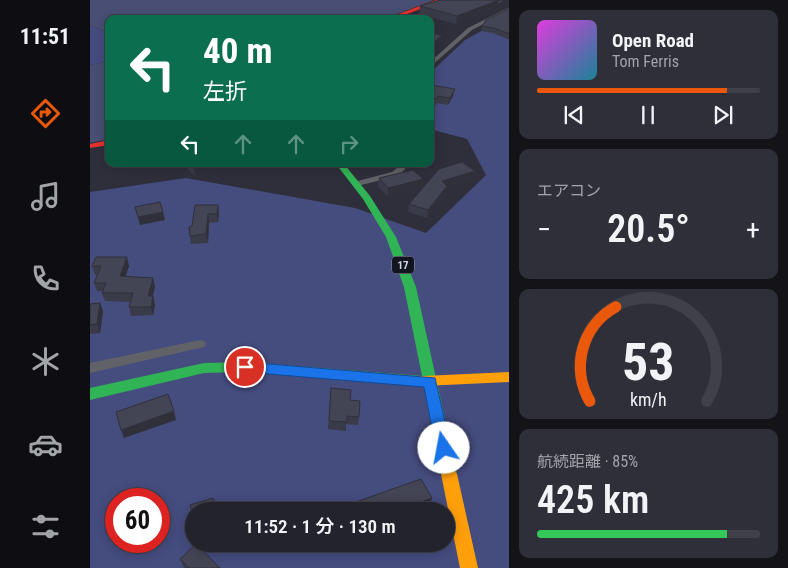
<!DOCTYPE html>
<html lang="ja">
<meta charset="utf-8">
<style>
body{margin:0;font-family:"Roboto Condensed","Noto Sans JP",sans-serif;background:#2e2f38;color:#f1f3f6;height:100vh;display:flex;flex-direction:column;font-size:19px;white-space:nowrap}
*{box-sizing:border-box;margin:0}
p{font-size:16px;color:#a2a4a9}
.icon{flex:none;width:28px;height:28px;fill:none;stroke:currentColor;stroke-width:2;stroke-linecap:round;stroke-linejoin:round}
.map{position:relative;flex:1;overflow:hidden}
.details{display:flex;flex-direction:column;gap:10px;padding:10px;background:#131318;width:279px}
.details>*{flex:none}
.hud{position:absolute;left:15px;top:15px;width:329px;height:152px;border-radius:10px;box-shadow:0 2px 12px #0003,0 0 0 1px #3f4048;background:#0b6e4f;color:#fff;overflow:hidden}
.speed{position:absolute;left:15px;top:488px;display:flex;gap:10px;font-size:25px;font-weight:700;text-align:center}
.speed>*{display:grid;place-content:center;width:65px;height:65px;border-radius:50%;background:#22232c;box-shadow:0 2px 12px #0003,0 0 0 1px #3f4048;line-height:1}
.speed .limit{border:8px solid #d22;background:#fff;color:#111}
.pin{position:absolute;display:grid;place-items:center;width:42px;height:42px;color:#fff;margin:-21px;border:2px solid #fff;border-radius:50%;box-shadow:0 1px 5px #0007}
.me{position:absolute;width:55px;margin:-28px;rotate:348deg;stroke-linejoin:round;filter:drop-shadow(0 0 4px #0008)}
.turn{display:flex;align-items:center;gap:18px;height:105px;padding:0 15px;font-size:22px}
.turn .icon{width:65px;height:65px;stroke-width:2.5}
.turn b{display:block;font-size:35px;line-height:42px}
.lanes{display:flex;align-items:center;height:48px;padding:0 15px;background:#0003;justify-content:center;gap:25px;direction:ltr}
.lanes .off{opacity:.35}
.big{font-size:38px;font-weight:600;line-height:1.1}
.details .card{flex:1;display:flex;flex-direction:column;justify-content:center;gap:8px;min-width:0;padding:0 18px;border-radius:10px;background:#2e2f38}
.details .dial{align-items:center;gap:0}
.dial svg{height:130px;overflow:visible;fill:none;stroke:#3f4048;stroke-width:7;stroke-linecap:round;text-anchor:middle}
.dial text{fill:#f1f3f6;stroke:none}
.song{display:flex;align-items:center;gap:15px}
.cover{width:60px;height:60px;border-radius:8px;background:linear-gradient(135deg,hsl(300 70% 55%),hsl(190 70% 35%))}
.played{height:5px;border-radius:2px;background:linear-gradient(90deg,#ea580c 85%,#3f4048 85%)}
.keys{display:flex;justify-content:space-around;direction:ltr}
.heat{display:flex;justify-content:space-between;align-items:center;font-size:28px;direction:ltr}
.charge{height:8px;border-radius:4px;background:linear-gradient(90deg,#34c759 85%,#3f4048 0)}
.trip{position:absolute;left:95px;top:502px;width:270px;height:50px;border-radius:25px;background:#22232c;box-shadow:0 2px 12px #0003,0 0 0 1px #3f4048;font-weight:600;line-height:50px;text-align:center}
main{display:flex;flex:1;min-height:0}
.menu{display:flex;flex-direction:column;width:90px;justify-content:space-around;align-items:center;background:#0e0e12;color:#a2a4a9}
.menu .icon{width:35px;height:35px}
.menu .on{color:#ea580c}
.menu b{font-size:22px;color:#f1f3f6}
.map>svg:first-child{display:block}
.green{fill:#494e75}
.forest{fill:#454c7e;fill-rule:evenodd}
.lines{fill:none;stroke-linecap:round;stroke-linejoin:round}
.street{fill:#616267;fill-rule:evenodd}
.fast{fill:#30b455;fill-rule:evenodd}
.slow{fill:#ff9f0a;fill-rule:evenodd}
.jam{fill:#e5322d;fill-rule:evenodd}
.wall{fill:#3a3b48}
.shaded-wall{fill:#30303b}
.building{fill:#444554;stroke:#30303b}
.route{fill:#1a73e8;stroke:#114b97}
.labels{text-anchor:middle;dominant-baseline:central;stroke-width:5;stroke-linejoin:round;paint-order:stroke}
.shield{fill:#13151e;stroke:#999ba8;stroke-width:1}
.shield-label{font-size:11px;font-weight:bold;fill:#d3d5e3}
</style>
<main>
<nav class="menu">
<b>11:51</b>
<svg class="icon on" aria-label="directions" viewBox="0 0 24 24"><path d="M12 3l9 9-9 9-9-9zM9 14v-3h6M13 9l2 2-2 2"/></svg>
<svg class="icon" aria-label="music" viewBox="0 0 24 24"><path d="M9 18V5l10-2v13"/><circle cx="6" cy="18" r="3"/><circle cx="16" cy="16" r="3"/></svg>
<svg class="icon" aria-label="phone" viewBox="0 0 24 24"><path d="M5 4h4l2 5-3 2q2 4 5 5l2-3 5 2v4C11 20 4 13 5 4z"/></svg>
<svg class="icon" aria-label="climate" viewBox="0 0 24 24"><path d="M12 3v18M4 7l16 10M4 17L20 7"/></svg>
<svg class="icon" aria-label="car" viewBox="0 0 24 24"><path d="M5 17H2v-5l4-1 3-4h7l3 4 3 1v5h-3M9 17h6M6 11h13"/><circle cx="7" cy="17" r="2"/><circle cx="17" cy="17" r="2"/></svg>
<svg class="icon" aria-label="filters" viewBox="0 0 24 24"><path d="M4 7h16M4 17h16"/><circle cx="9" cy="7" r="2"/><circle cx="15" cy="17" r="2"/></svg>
</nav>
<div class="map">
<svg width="420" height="568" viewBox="0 0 420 568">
<rect width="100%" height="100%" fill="#2e2f3a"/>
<path class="green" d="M0 0H344L294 19H19V33L0 25Z
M19 61V139L0 143V65Z"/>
<path class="forest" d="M419 16V568H0V192L96 178 265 208 336 233 396 175 377 139 340 129V73L375 40ZM26 499H69V541H26ZM104 511H356V544H104Z
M0 25 19 33V61L0 65Z"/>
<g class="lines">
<path class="street" d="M420 7V10L382 30 340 67V62L378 28Z
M307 164H315V169L308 176 267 186 263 184 264 182 302 172 307 168Z
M110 340 114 341 116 344 114 347 0 373V363Z"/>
<path class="fast" d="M246 164H254L280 196 306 237 326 287 367 474 364 479 359 481 354 479 351 474 334 386 155 372 114 373 0 400V388L114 363 155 362 332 376 314 287 296 237 273 199Z"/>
<path class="slow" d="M420 372V382L333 386 328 385 326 381 328 377 333 376Z
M359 467 364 469 367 474 388 568H370L351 474 354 469Z"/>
<path class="jam" d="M346 0H354L304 19H295Z
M19 140V145L0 148V144Z"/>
</g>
<path class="wall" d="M420 0V4L413 6 412 9 404 13 405 9 366 24 329 14 330 6Z
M420 8V40L403 33 391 31 392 26Z
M340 85 363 96 358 105 347 103 345 106 340 105Z
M98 164H117L119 173 105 177 98 169Z
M385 171 383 179 357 187 355 194 337 218 318 212 319 204Z
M289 178 332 187 298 196 288 187Z
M128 205 129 213 128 222 119 223 118 243 101 244 99 227 102 226Z
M2 266H39L35 277 65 287 63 296 65 305 63 315 41 316 39 307 40 302 15 301 12 293 13 291H7L4 283 8 275H5Z
M0 304 13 311 10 333 0 334Z
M241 388 260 400 269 417 268 425 256 424V431L238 429Z
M342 498 338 509 333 511H262L263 503Z
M90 559 130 568H94Z"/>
<path class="shaded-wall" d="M411 0H420V4L413 6 412 9 404 13 405 9 366 24 367 16Z
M352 35 351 40 340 51V46Z
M365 89 363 96 358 105 360 98Z
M118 165 119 173 105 177 104 169Z
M385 171 383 179 357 187 355 194 337 218 338 210 352 181Z
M333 179 332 187 298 196V188Z
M128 205 129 213 128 222 127 214Z
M73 212 75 220 50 225 48 217Z
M118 214 119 223 118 243 116 234Z
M37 257 39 266 33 285 30 276Z
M63 278 65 287 60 305 58 296Z
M63 296 65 305 63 315 61 307Z
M10 303 13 311 10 333 7 324Z
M84 411 86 420 34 438 31 430Z
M342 498 338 509 333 511H305Z"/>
<path class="building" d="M350 0H411L414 1 406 5 409 0 367 16 330 6Z
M420 8V34L404 28 392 26 396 20Z
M340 33 352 35 340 46Z
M340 85 365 89 360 98 348 96 347 99 340 98Z
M372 162 385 171 352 181 357 186 338 210 319 204 349 169Z
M100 164H117L118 165 104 169Z
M323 170 333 179 298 188 289 178Z
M70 202 73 212 48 217 45 207Z
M105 205H128L127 214H118L116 234 100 236 99 227 102 226Z
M6 257H37L30 276 63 278 58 296H63L61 307H39L43 293H12L16 283H4L11 266H2Z
M10 303 7 324 0 325V304Z
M241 388 261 390 260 400 270 401 269 417 257 416V422L239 421Z
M78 394 84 411 31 430 26 412Z
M331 479 342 498 305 511H267L263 503Z
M123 498 127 511H104V523L100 505Z
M106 544 130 568H99L90 559Z"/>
<path class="route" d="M155 362 345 378 361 448 359 453 354 455 348 453 346 448 334 387 155 372 148 367Z"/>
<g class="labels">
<rect class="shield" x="302" y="256.5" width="22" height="17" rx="4"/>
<g class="shield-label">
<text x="313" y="265">17</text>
</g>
</g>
</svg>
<div class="speed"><div class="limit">60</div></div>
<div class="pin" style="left:155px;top:367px;background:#d93025"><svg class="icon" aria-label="arrive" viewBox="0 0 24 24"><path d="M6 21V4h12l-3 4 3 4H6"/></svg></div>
<svg class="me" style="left:354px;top:448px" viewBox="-20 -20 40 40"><circle r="19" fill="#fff"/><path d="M0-13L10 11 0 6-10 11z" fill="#1a73e8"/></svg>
<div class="trip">11:52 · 1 分 · 130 m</div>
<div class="hud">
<div class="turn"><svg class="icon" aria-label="left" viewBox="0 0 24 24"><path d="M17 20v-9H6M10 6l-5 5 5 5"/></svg><div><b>40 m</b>左折</div></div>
<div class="lanes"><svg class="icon" aria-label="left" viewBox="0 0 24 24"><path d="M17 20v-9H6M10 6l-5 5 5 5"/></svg><svg class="icon off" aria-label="ahead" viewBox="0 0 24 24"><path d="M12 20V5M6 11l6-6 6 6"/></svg><svg class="icon off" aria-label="ahead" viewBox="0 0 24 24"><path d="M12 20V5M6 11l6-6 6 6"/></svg><svg class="icon off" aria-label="right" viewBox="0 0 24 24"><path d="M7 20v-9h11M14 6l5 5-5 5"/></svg></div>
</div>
</div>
<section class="details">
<div class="card">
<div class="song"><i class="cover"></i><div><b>Open Road</b><p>Tom Ferris</p></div></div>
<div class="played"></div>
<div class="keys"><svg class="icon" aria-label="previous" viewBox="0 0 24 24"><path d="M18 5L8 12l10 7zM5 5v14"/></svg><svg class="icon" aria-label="pause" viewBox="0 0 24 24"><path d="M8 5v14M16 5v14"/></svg><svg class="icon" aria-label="next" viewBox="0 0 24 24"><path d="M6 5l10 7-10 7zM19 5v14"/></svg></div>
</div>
<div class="card"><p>エアコン</p>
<div class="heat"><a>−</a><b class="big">20.5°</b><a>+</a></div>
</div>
<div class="card dial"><svg viewBox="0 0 100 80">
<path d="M14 69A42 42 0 1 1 86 69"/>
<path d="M14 69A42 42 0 0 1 30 11" stroke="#ea580c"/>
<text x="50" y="56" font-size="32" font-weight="700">53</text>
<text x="50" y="72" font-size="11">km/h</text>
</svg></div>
<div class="card"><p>航続距離 · 85%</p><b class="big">425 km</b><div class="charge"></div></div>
</section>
</main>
